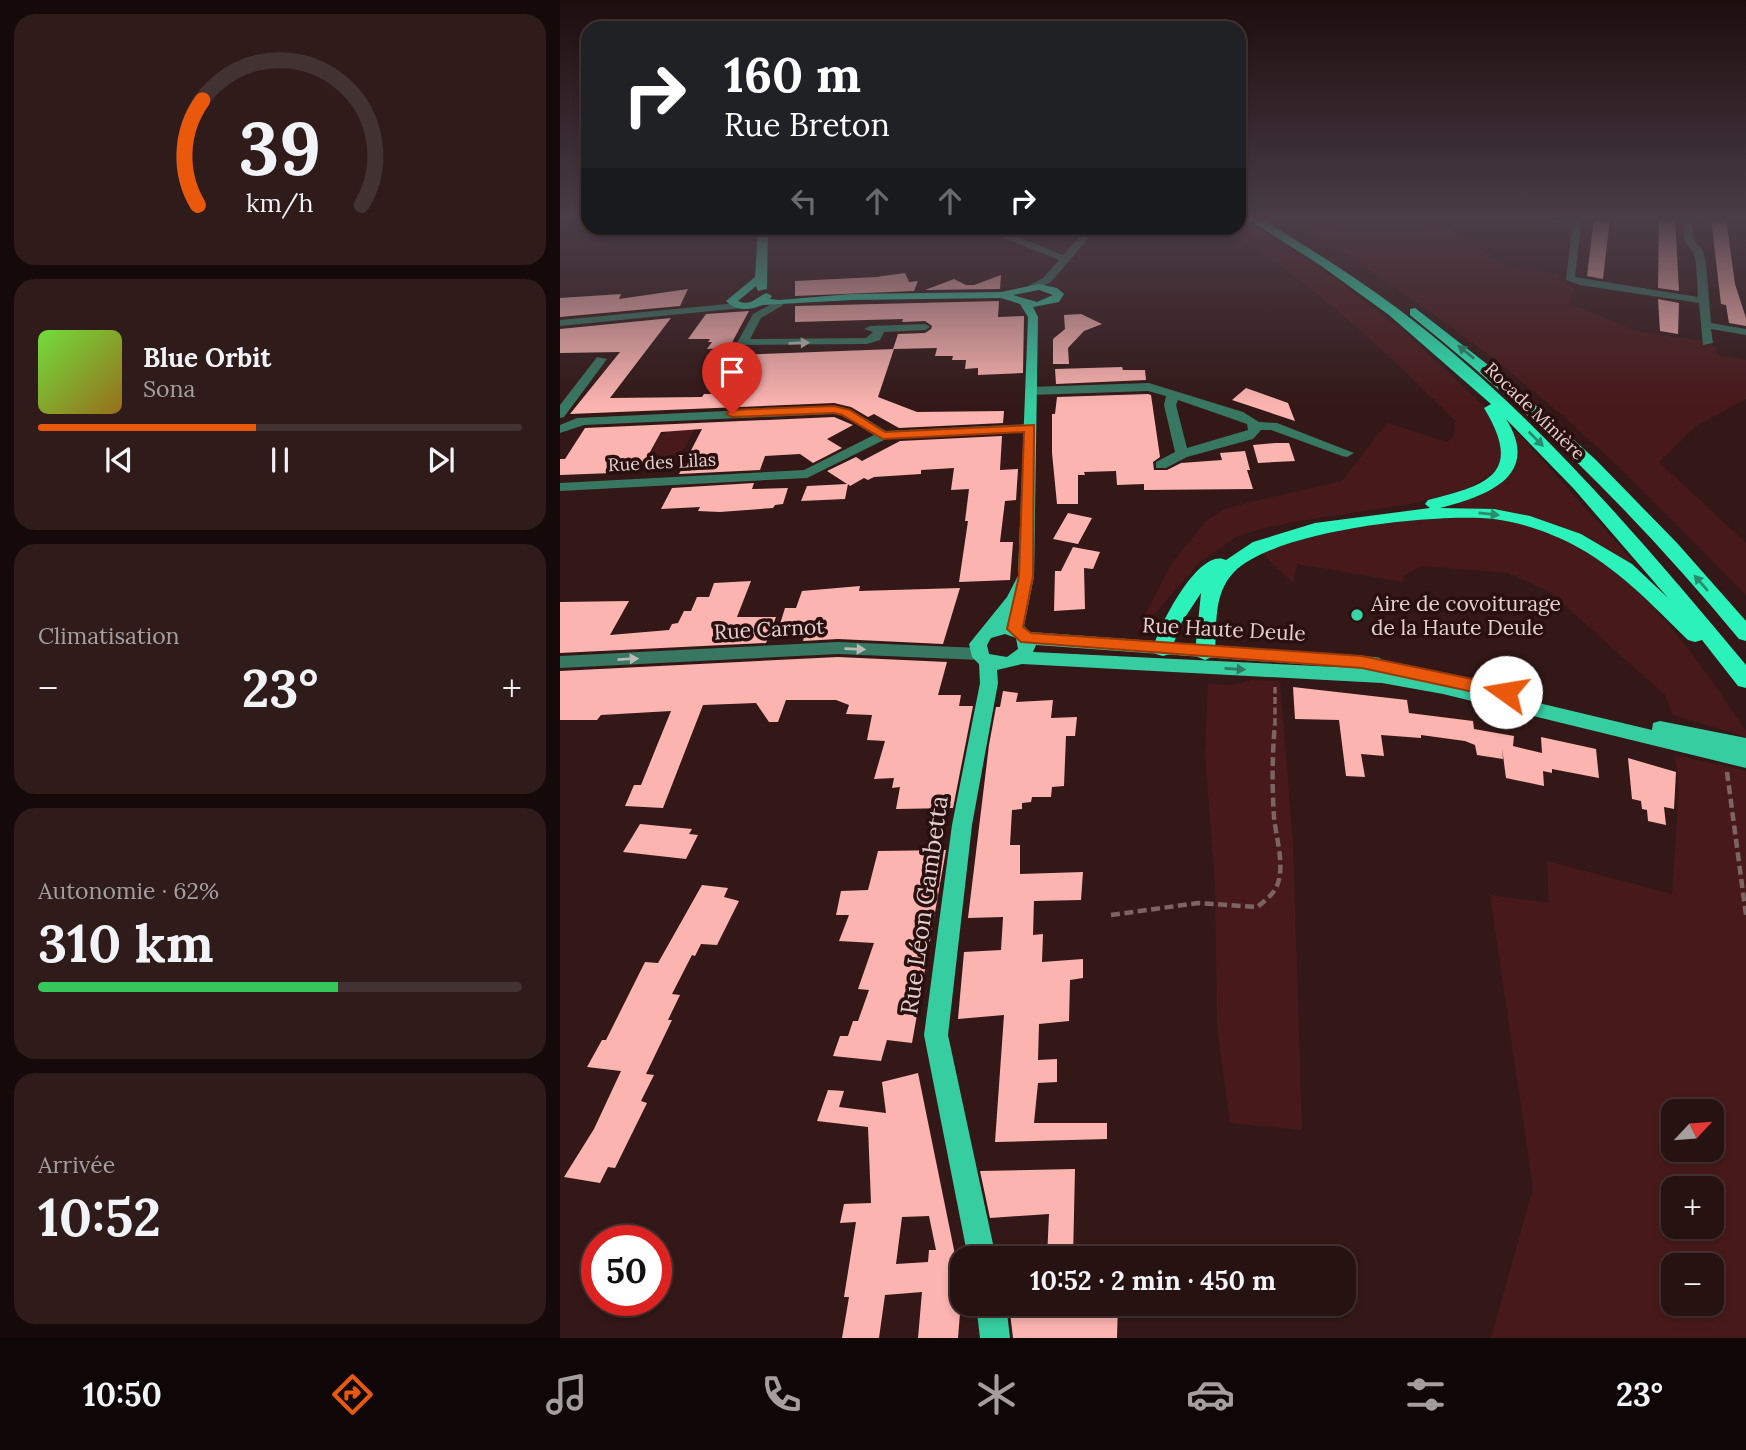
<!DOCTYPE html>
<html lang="fr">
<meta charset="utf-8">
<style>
body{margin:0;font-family:Lora,serif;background:#2e1b1a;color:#f1f3f6;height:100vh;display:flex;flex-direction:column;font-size:26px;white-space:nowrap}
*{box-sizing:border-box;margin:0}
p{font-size:23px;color:#a49e9f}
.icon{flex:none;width:38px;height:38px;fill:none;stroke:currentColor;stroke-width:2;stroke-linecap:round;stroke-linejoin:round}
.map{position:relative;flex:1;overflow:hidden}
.drawer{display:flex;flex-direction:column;gap:14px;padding:14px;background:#150a09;width:560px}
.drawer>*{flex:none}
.top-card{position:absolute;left:21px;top:21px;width:665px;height:214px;border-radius:21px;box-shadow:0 4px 10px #0003,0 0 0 2px #423231;background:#202124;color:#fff;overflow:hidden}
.needle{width:46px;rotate:64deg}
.controls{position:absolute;left:1101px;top:1099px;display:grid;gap:14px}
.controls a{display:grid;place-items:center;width:63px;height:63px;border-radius:14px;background:#261211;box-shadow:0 4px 10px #0003,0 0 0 2px #423231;font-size:35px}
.speed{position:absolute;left:21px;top:1225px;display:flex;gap:14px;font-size:35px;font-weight:700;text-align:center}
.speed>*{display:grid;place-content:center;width:91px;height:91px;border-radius:50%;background:#261211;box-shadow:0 4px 10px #0003,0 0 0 2px #423231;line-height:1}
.speed .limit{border:10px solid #d22;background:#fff;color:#111}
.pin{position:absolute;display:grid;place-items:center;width:60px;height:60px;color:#fff;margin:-72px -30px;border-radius:50% 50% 50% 0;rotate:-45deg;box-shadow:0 0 7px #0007}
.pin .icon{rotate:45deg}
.me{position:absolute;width:77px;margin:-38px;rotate:283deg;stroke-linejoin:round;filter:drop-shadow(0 0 5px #0008)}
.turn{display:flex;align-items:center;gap:24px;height:147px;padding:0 28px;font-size:32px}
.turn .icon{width:91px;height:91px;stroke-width:2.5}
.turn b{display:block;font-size:49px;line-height:60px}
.lanes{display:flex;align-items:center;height:66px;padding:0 28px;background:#0003;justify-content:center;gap:35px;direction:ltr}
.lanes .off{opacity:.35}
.big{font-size:52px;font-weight:700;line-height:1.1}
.drawer .tile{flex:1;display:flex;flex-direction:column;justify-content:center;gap:10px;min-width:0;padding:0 24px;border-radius:21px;background:#2e1b1a}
.drawer .dial{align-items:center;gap:0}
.dial svg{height:182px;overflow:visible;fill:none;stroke:#423231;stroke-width:7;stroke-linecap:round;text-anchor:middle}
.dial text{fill:#f1f3f6;stroke:none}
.song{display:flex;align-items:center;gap:21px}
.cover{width:84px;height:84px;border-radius:10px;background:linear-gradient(135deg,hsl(100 70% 55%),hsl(40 70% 35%))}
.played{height:7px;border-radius:4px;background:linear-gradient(90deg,#ea580c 45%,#423231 45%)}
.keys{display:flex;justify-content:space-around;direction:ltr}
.heat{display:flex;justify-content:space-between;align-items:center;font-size:38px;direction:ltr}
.charge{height:10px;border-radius:5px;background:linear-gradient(90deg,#34c759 62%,#423231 0)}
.trip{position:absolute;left:390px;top:1246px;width:406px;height:70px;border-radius:21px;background:#261211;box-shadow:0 4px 10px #0003,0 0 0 2px #423231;font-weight:700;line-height:70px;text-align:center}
.tab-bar{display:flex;height:112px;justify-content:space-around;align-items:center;background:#0f0707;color:#a49e9f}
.tab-bar .icon{width:49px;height:49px}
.tab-bar .on{color:#ea580c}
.tab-bar b{font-size:32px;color:#f1f3f6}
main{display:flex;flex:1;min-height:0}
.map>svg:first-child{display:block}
.built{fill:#422120}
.green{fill:#48191a;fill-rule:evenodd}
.building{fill:#fcb4b0;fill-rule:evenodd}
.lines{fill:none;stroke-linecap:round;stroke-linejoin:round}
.path-far1{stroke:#7c6463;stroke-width:3.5;stroke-dasharray:7 3.5;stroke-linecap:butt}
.path{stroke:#7c6463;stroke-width:4.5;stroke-dasharray:9 4.5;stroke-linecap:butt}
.minor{fill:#387761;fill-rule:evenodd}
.major{fill:#36cea1;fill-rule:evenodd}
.highway{fill:#2bf1ba;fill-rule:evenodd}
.oneway{fill:#b8b9b3}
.oneway2{fill:#2a8b6d}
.oneway3{fill:#30785f}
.route{fill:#ea580c;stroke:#983908;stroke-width:2}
.poi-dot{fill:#38d4a6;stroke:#290f0e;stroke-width:2.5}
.labels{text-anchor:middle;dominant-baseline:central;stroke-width:7;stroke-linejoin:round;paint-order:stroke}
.far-street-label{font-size:18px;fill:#e2cfce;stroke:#290f0e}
.poi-label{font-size:21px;fill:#e2cfce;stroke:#290f0e;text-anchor:start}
.street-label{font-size:21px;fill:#e2cfce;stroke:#290f0e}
.near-street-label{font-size:24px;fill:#e2cfce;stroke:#290f0e}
</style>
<main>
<section class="drawer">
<div class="tile dial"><svg viewBox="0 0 100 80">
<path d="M14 69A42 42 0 1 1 86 69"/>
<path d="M14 69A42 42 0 0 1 16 23" stroke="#ea580c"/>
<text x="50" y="56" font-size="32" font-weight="700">39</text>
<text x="50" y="72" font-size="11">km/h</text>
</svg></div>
<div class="tile">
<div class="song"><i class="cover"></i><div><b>Blue Orbit</b><p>Sona</p></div></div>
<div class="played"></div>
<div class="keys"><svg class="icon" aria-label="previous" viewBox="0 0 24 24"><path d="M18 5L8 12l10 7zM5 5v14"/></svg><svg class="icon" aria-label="pause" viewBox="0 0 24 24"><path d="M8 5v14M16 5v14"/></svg><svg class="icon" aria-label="next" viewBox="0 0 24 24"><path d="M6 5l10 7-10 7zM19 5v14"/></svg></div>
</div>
<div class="tile"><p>Climatisation</p>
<div class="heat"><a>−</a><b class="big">23°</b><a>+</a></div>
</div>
<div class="tile"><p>Autonomie · 62%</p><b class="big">310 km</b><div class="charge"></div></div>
<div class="tile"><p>Arrivée</p><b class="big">10:52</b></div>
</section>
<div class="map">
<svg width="1186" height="1338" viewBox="0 0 1186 1338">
<rect width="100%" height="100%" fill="#331817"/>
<path class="built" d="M767 218H877L830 256Z"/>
<path class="green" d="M679 218 754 263 846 333 926 408 946 442 941 469 906 489 851 504 739 521 700 529 676 537 639 563 586 624 576 632 611 564 646 521 665 509 691 502 782 481 827 423 887 442 894 436 895 421C824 350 749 278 661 228H679Z
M724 218H767L792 233 811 235 848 229 859 233 875 219 945 265 998 274 1000 279 1014 288 1010 304 1077 331 1142 341 1143 344 1155 346 1157 355 1186 360V399L1136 426 1099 462 1186 543V595C1120 529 1056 460 984 400 903 332 816 271 724 218Z
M137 425 113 468 83 469 100 435 120 426Z
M956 431 1071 559 1068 566 1028 540 902 509 896 503C930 492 969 474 952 432Z
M875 517C894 517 915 514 934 517 1053 532 1125 640 1186 731V737L1113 715 1105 695 990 592 948 573 862 566 844 575 843 582 737 564 733 583 700 551 778 530Z
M692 680 720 681 733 843 742 1130 670 1123 657 1027 655 884 645 754 648 684 674 685Z
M1115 755 1186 771V1338H931L973 1188 930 895 989 903 987 861 1112 894 1119 787ZM1113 1111H1152V1150H1113ZM1113 1188H1152V1227H1113ZM1113 1265H1152V1304H1113Z"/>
<path class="building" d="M1034 218H1050L1043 279 1027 276Z
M1099 218H1115L1119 291 1098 288Z
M1151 218H1166L1175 284 1186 318V326L1169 323 1166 305 1161 304Z
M345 273 349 282 358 281 354 291 235 296V281L316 277Z
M441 275 440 289 365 290 394 279 406 285H414Z
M128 289 120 306 0 317V298L61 294 59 299Z
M1098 299 1119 303 1118 334 1100 331Z
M439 301 438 317 464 316 463 373 418 375V368L405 369 406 360H392L393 356H375L377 348 333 349 338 334 365 333 371 329 372 326 365 321 342 322 343 319 235 322V306Z
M189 311 169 348 147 349 152 342H148L150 339H128L146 314Z
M521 314 542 324 524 331 508 348 509 364H493V339L505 329 504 315Z
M111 318 50 398 142 397 144 394H155L175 355 334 349 318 397 357 412 444 411 443 423 339 428 314 414 308 417 291 407 274 403 10 414 60 352 0 353V329Z
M562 367 563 370H585L586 380 496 384 495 369Z
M686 388 728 403 735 421 672 400Z
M588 394 591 395 600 457 593 462 594 470H607L621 463 662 460 660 453 685 451 690 470H687L693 489 584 490V484L557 485 556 471 524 472 525 475H518V504H497L492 453V414H495L497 397Z
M274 417 293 425 267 439 282 448 253 463 240 454 205 456 200 470 119 474 142 429 101 432 79 472 0 475V459H5L25 428Z
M442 436 440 470 458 469 456 500 445 501 440 542H453L450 580 399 582 408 521H405L409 489 391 490 394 468 361 470V474L314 477 308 480 304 478 290 486 288 484 285 499 241 501 247 486 287 484 267 471 296 457 302 461 340 441Z
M715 443H729L735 461 698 463 693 445Z
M194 483 192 489 228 488 223 504 215 505 213 508 160 512 138 511 140 507 101 509 112 488Z
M508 513 532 518 518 544 493 539Z
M513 547 540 552 533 569 524 568 525 609 494 611 495 571H501Z
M191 581 177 617H216L206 643 0 653V602L69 601 50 635 109 630 112 624 118 623 124 611H131L137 597H149L154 583Z
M300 586 299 591 400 588 383 644 278 639 243 641 248 622 220 624 225 608H236L242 591Z
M278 657 387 662 378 695H401L399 706H413L393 808 336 809 340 787 332 788 334 778 314 779 325 741 307 740 312 715 286 714 289 705 276 700H226L218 722H209L196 703 143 705 103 808 65 806 74 785H81L111 711 41 715 37 720H0V671Z
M733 687 847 700 849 713 913 721 914 729 954 736 953 746 982 753 981 737 1036 749 1039 778 992 769V773L983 771 984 786 946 778 942 748 943 759 917 755 915 745 905 741 861 735V738L821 735 824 756 801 754 805 777 786 776 779 720 735 719Z
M443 691 458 693 456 702 493 700 491 718 517 717 515 736H506L504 786 492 787 491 797H472L471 802 462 803V809L452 810 450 845H460V874L523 872 521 900 474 901 473 935 483 934 482 962 523 959V978L510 980 509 1021 479 1024 478 1060 497 1059V1082L478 1083 474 1123H547V1139L435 1142 444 1015 398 1019 404 952 441 950 443 917 408 918 429 745 436 707H440Z
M1068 758 1116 772 1114 809 1104 807 1106 825 1088 821 1087 810 1082 809 1081 801 1072 799Z
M80 824 132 829 129 834 138 835 126 859 63 852Z
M386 850 352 1043 327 1040 321 1061 273 1056 280 1036H288L293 1021H298L309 990 298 989 314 943 279 941 289 915H276L281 891 308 890 318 851Z
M142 885 168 888 164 897 179 901 157 945 141 944 135 956 132 955 112 994 120 995 108 1020H112L86 1074 94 1075 81 1101 87 1103 55 1168 48 1167 40 1183 4 1177 34 1129 61 1071 27 1067 42 1040H46L85 962 98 963Z
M358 1073 402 1289 398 1338H358L362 1292 325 1295 319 1338H282L289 1297H284L296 1222 280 1223 284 1204 311 1203 308 1127 257 1121 268 1090 284 1091 279 1107 326 1113 322 1082ZM369 1216 376 1250H369L368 1262 336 1264 342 1217Z
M515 1169 513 1258H487L489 1214 430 1218 420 1171Z
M449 1304H558L557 1338H453Z"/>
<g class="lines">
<path class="path-far1" d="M715 725V687"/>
<path class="path" d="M1167 772 1186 915
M551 915 638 903 697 907C704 902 712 895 716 888 726 868 716 838 714 817 712 786 712 755 715 724"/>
<path class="minor" d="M975 218 1013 221 1014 218H1022L1015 277 1138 297 1136 263 1133 252 1124 241V218H1132L1134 240 1143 251 1146 263 1151 323 1186 329V335L1151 329 1153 343 1143 345 1139 303 1020 285 1006 280 1012 226Z
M427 228H435L503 255 528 228H537L491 282 472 291 467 288 468 286 483 278 499 260 429 232Z
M219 300 223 301V305L201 318 190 339 306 338 313 332 304 329 310 326 365 324 370 327 365 330 324 332 320 340 307 344 179 345 177 343 193 314Z
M178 303 182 304V308L0 326V320Z
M37 357 47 359 4 417 0 418V405Z
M589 383 683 412 699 422 717 423 794 453 787 457 782 456 711 430H701L693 439 627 457 606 468H596V462L615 452 604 405 606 396 588 391 471 395 465 391 471 387ZM618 400 687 424 688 430 627 448 616 405Z
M274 406 290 409 326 431 470 424 476 428 470 432 326 439 247 478 0 491V483L244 470 314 435 282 415 274 414 24 425 0 433V425L17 418Z
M278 642 420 648 426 650 429 654 426 658 420 660 278 654 0 668V656Z"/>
<path class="major" d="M198 228H208L207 289 198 291 196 286 178 301C191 307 196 297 207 293L212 296 210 299 219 300 291 294 441 292 479 284 497 288 504 294 499 302 473 307 478 317 474 576 464 626 470 632 814 657 820 658 823 663 815 669 883 680 1092 730 1093 723 1100 721 1186 738V768L883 694 822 683 462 664 437 670 438 683 412 825 388 1035 436 1258H408L364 1035 392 825 420 683 419 664 412 657 409 644 447 597 458 576 468 317 460 304 441 298 291 300 203 305C190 310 176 312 166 301L195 277ZM479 290 493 295 477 302 453 295ZM445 634 456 638 458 649 447 657 429 654 427 645 431 638ZM476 645 797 668 473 652Z
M416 1304H446L450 1338H420Z"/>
<path class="highway" d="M686 218H699C746 246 793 275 837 308 970 408 1080 538 1186 665V688L1178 686 1142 640 1135 642 1128 640C1091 604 1057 567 1010 543 988 532 959 522 934 519 875 513 716 530 674 572 653 594 657 624 655 652L652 657 645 660 638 657 635 652 641 593 620 625 610 654 603 656 596 654 593 649C598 627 639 546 666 560L693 542 755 523 870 508 865 504 868 500C928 485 964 474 924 408L931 404 829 315 760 265ZM946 419 1014 489 1108 598 1072 564 1021 534 970 516 934 509 880 508C927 496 982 476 946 419Z
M855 308 950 382 1036 460 1117 543 1186 621V641L1179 639C1080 519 972 412 850 315V309Z"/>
</g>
<defs><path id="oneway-solid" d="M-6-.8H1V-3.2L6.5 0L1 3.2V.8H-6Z" transform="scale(1.75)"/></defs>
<g class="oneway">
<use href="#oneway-solid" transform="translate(239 343) rotate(-2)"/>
<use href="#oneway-solid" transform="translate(295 649) rotate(2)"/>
<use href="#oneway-solid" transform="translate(68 659) rotate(-3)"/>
</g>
<g class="oneway2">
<use href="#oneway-solid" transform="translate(906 352) rotate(-141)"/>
<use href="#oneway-solid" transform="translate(976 439) rotate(45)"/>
<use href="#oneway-solid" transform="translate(929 514) rotate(6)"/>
<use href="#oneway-solid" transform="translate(1141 583) rotate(-131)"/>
</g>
<use class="oneway3" href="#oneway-solid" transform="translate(675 669) rotate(3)"/>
<linearGradient id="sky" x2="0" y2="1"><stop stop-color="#1c0d0d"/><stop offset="0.54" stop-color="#4a3d47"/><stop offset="1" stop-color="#4a3d47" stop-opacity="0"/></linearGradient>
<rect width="1186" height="405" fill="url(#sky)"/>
<path class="route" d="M274 406 290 410 325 432 474 425 473 576 463 627 471 633 802 656 946 686 955 692 946 699 802 668 461 642 447 629 459 576 464 432 323 439 282 415 274 413 172 417 166 414 172 410Z"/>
<circle class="poi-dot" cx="797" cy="615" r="7"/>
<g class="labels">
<g class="far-street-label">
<text transform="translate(975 411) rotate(44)">Rocade Minière</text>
<text transform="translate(102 462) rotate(-3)">Rue des Lilas</text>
</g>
<g class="poi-label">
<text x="811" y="603">Aire de covoiturage<tspan x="811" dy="24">de la Haute Deule</tspan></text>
</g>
<g class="street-label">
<text transform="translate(209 629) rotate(-3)">Rue Carnot</text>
<text transform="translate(664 629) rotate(3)">Rue Haute Deule</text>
</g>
<g class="near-street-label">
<text transform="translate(364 905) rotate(-82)">Rue Léon Gambetta</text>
</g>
</g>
</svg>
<div class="controls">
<a><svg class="needle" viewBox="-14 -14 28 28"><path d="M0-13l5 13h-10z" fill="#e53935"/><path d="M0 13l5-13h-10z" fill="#a49e9f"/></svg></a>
<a>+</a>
<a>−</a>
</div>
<div class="speed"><div class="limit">50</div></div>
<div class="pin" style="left:172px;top:414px;background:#d93025"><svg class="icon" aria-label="arrive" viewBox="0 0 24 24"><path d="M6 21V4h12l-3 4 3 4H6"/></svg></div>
<svg class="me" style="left:946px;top:692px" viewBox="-20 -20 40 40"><circle r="19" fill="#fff"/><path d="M0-13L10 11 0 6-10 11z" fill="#ea580c"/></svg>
<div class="trip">10:52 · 2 min · 450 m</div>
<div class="top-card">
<div class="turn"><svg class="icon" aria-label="right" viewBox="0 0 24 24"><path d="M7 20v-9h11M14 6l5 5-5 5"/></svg><div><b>160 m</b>Rue Breton</div></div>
<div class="lanes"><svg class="icon off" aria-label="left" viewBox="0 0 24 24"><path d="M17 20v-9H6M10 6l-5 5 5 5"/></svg><svg class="icon off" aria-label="ahead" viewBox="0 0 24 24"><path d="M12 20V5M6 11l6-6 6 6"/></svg><svg class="icon off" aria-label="ahead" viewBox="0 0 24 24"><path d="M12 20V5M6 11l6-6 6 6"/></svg><svg class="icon" aria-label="right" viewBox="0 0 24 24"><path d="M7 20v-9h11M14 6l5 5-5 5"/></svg></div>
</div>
</div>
</main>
<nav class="tab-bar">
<b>10:50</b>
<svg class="icon on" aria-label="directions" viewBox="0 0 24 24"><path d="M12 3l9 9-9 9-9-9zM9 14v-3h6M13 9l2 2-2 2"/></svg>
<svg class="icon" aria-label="music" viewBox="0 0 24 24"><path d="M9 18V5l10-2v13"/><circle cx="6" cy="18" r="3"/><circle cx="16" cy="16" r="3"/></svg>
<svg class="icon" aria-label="phone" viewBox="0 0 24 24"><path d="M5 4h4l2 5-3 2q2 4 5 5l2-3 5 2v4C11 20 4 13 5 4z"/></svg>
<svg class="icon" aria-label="climate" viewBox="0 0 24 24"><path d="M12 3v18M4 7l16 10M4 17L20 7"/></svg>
<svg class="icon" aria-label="car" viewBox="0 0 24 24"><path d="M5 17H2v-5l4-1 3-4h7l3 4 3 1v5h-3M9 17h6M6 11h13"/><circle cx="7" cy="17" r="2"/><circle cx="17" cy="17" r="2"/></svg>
<svg class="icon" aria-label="filters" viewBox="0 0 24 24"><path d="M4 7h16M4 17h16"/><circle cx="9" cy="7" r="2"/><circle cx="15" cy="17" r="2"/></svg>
<b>23°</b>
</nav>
